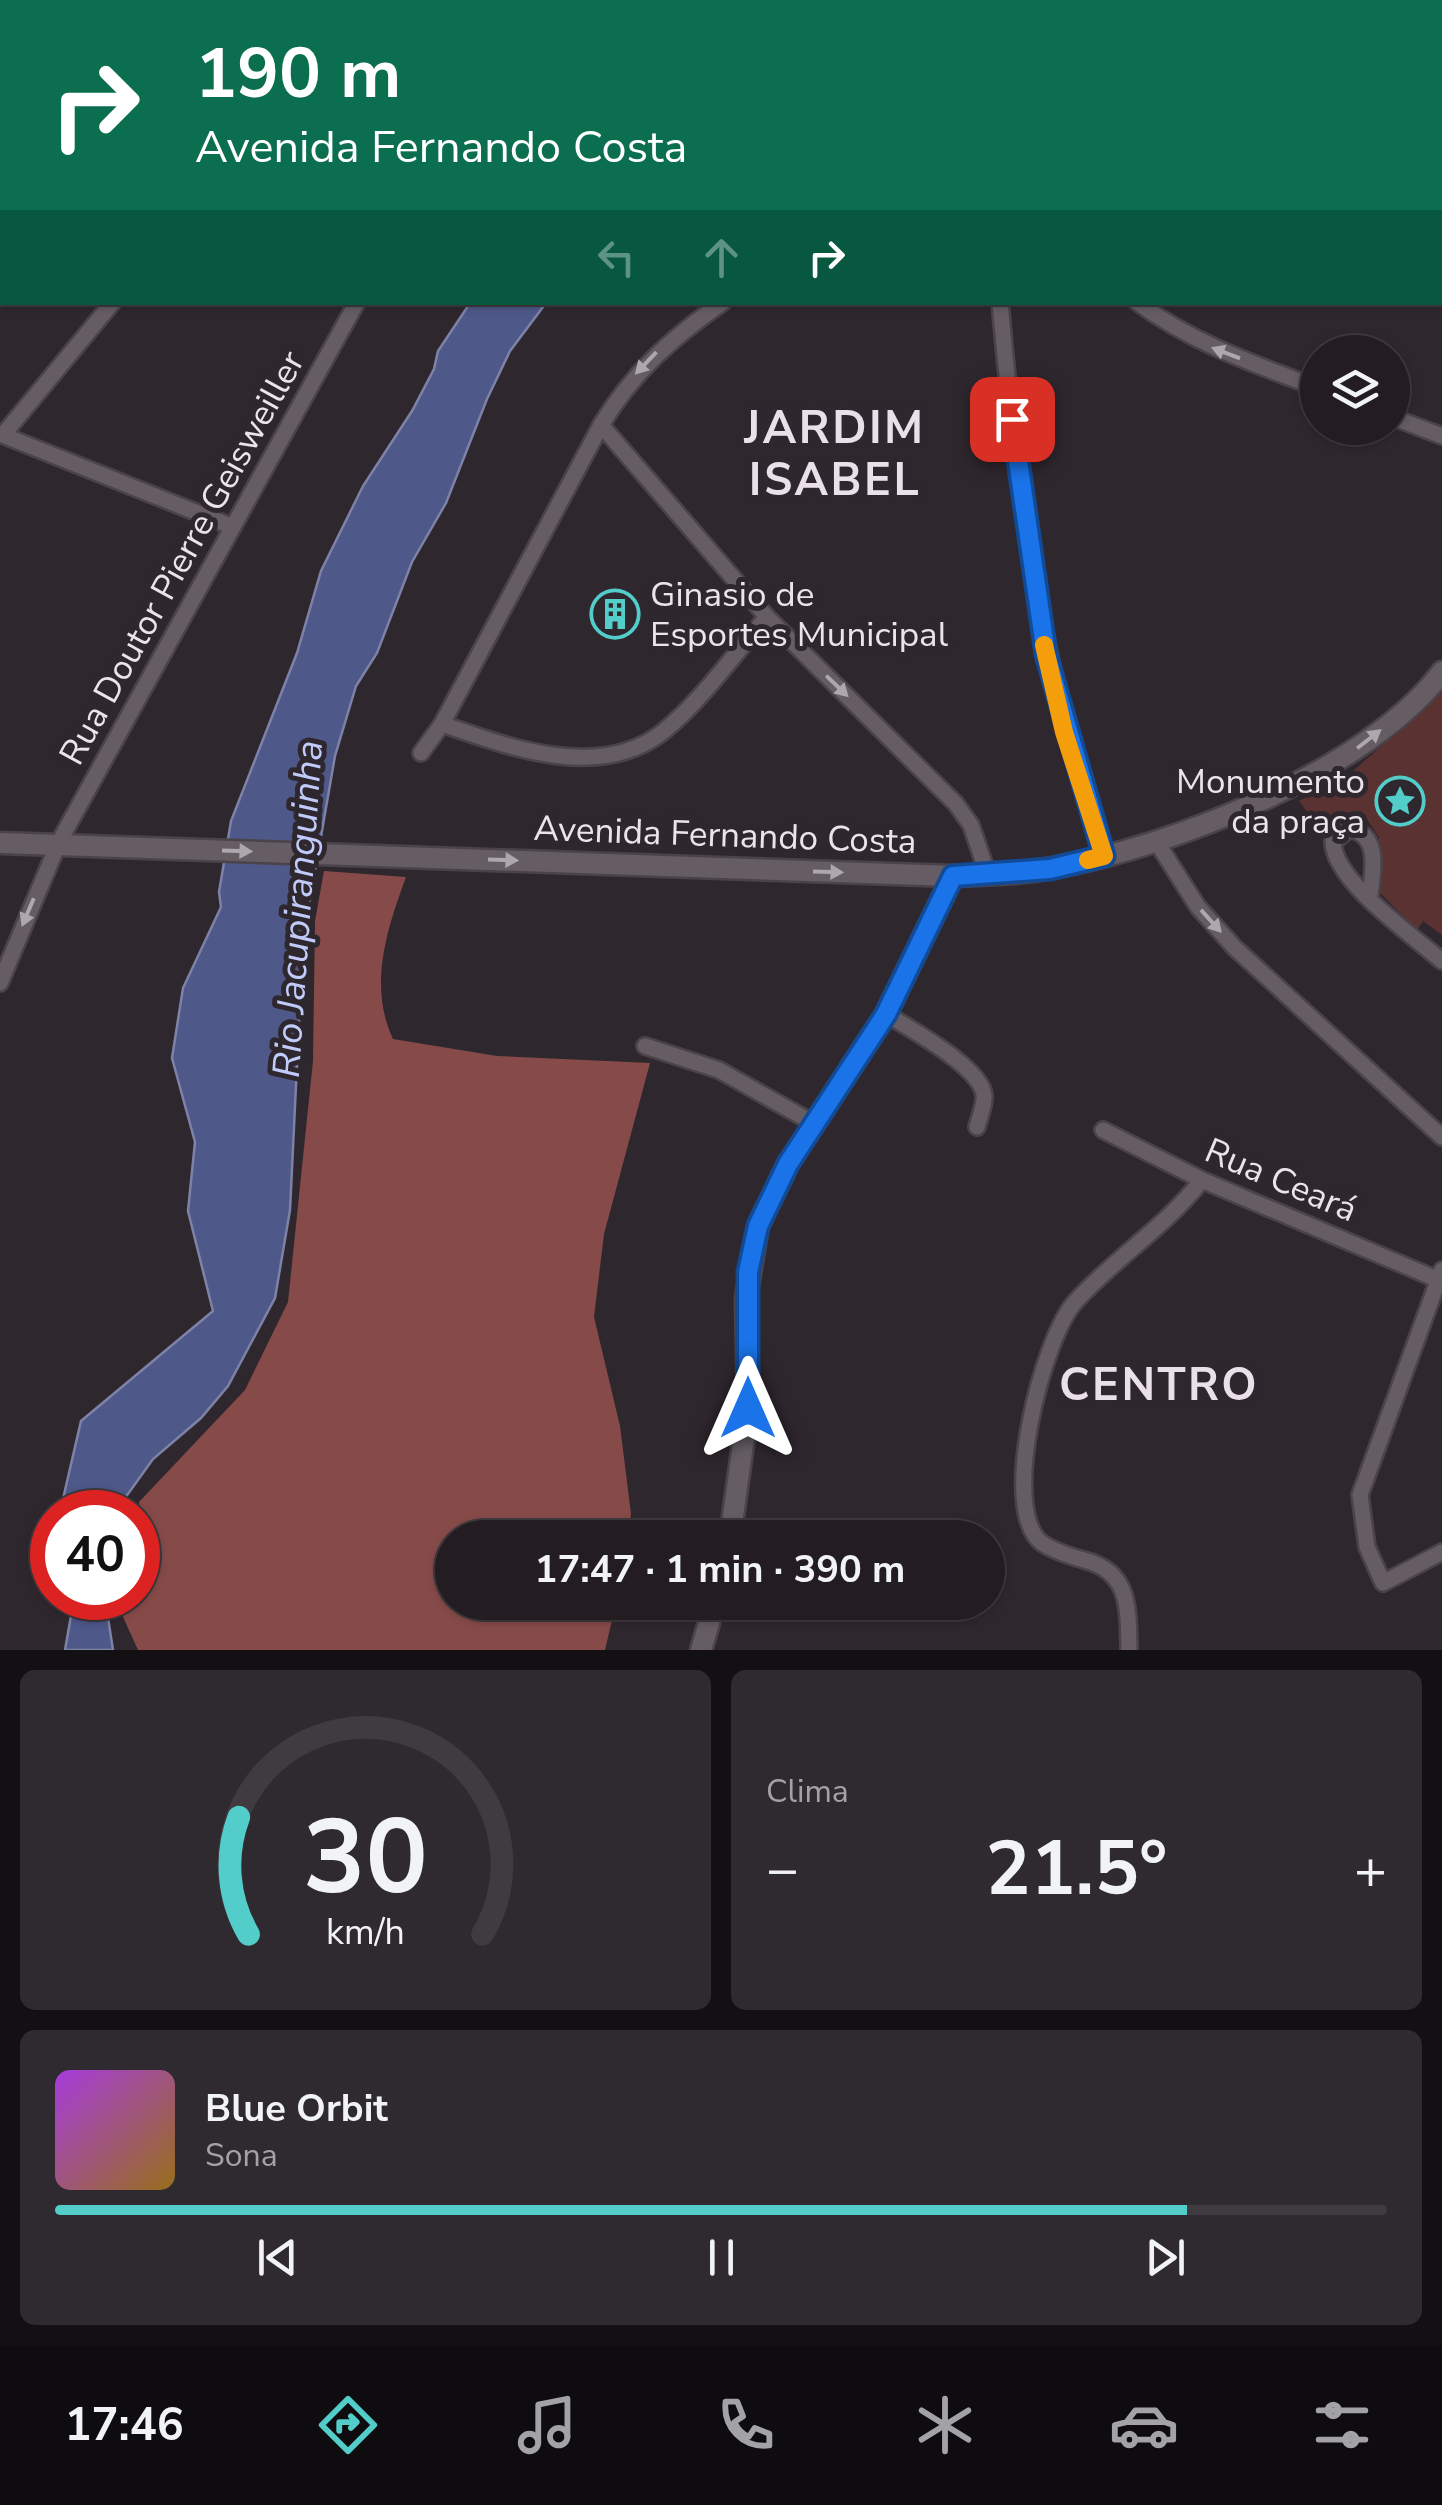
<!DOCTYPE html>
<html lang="pt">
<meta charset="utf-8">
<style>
body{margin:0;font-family:"Nunito Sans",sans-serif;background:#2f2a2f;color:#f1f3f6;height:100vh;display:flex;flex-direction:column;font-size:38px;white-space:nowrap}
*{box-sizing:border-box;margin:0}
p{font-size:32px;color:#a3a2a5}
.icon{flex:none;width:55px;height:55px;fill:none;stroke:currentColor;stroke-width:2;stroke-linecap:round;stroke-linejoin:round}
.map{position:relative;height:1650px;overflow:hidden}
.panel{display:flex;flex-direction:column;gap:20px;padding:20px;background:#131013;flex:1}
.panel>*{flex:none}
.top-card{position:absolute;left:0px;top:0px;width:1442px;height:305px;box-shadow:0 2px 8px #0004,0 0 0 2px #403b40;background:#0b6e4f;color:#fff;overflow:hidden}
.controls{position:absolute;left:1300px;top:335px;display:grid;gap:20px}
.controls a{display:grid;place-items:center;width:110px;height:110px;border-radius:50%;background:#231d22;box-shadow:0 2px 8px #0004,0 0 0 2px #403b40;font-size:50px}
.speed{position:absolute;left:30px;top:1490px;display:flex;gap:20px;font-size:50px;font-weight:700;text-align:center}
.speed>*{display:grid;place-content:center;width:130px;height:130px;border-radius:50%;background:#231d22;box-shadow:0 2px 8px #0004,0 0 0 2px #403b40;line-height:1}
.speed .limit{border:15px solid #d22;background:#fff;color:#111}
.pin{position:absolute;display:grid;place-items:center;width:85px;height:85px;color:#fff;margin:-42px;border-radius:20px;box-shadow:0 5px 15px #0006}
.me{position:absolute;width:110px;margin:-55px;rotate:0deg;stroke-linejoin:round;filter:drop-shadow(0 0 8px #0008)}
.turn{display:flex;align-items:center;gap:35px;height:210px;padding:0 30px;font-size:45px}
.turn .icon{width:130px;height:130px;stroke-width:2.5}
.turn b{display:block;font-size:70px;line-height:85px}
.lanes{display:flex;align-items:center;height:95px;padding:0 30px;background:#0003;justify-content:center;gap:50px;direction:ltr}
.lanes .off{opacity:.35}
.big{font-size:75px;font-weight:700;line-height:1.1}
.panel .widget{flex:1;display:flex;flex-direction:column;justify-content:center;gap:15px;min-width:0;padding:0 35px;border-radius:15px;background:#2f2a2f}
.panel .dial{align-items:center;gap:0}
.dial svg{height:260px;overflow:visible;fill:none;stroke:#403b40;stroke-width:7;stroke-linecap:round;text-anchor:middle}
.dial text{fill:#f1f3f6;stroke:none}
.song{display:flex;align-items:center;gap:30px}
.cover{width:120px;height:120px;border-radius:15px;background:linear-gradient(135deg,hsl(280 70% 55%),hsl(40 70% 35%))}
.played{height:10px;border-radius:5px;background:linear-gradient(90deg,#53cdca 85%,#403b40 85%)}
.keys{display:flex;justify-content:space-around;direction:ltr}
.heat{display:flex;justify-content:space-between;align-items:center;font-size:55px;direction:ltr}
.panel .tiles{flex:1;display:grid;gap:20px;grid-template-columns:1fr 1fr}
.widget:last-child{grid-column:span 2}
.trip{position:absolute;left:435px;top:1520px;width:570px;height:100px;border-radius:50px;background:#231d22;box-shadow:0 2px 8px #0004,0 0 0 2px #403b40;font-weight:700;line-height:100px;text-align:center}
.menu{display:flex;height:160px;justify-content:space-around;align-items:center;background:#0e0c0e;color:#a3a2a5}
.menu .icon{width:70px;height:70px}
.menu .active{color:#53cdca}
.menu b{font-size:45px;color:#f1f3f6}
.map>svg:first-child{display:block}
.green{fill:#5a3231}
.forest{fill:#864b49}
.water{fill:#4e5889;stroke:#7d82a6;stroke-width:2.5}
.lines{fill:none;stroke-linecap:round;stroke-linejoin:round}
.minor-casing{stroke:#4a4349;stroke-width:20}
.tertiary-casing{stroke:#4a4349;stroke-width:25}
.minor{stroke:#655c64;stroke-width:15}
.tertiary{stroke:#655c64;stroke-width:20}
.oneway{fill:#aea7ad}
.route-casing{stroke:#114b97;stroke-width:25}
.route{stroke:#1a73e8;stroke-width:18}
.slow{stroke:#f59e0b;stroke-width:18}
.labels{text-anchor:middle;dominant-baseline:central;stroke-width:10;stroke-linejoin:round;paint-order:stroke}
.street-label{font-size:35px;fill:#eae5e9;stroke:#2f272e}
.poi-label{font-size:35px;fill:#eae5e9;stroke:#2f272e;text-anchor:start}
.water-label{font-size:38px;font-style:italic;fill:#c0cbfa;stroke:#2f272e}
.district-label{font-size:45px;font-weight:bold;letter-spacing:2.5px;fill:#eae0e9;stroke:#2f272e}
</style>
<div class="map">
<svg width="1442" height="1650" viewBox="0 0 1442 1650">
<rect width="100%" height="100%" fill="#2f272e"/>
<path class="green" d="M1442 692V935L1423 921 1417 930 1376 889 1379 837 1361 811 1323 833 1299 801 1351 773Z"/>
<path class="forest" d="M324 871 406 877C387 929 368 986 393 1039L497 1056 650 1063 604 1234 594 1317 620 1426 631 1514 628 1537 452 1538V1602L616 1603 605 1650H138L123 1617 124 1598H138L139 1502 245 1390 288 1302 313 1061 315 921Z"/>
<path class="water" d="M470 303H546L510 351 487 399 446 503 412 562 377 653 356 686 335 756 303 940 290 1210 275 1298 228 1386 201 1418 153 1459 115 1512H60L81 1421 213 1311 188 1211 195 1142 172 1058 183 988 221 907 219 892 231 821 297 653 321 571 363 486 412 411 434 369 438 351Z
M68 1598H105L113 1650H65L72 1610Z"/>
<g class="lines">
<g class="minor-casing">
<path id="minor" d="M170 0 174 2
M289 0 291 2
M373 2V0
M1440 128 1442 129
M1440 295 1442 296
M723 302C672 338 633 372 601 425L767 617 956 804 971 825 988 875
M1000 302C1017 496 1042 672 1105 857
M1137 302C1192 343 1254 364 1318 388
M1392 417 1442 436
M0 434 233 527
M3 435 113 302
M442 724C508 747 601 782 664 731 702 700 734 654 767 617
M421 753 442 724 601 425
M1156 841 1198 907 1235 948 1442 1137
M1370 895C1373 872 1381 834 1349 829L1333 842C1334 881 1412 935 1442 961
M0 983 59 842 357 302
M886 1014C910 1029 981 1067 984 1095 985 1105 979 1118 977 1127
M645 1046 719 1070 815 1124
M1103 1130 1202 1180 1439 1280
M1442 1270 1360 1495 1367 1547 1383 1583 1442 1552
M1129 1650C1128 1609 1131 1572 1084 1560 1070 1556 1053 1551 1042 1543 998 1510 1043 1336 1076 1301 1116 1257 1164 1228 1202 1180"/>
</g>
<g class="tertiary-casing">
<path id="tertiary" d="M0 843 953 876C986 875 1020 874 1052 868 1172 847 1367 771 1442 672
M730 1538 748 1408 746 1298 758 1226 788 1164 886 1014 953 876
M701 1650 715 1602"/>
</g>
<use href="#minor" class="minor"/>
<use href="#tertiary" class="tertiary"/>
</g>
<defs><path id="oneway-solid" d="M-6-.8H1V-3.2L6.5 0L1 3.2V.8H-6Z" transform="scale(2.5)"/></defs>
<g class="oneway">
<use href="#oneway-solid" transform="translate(1226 353) rotate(-159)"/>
<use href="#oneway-solid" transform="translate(646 363) rotate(134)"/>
<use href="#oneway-solid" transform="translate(837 686) rotate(44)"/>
<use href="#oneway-solid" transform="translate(1369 739) rotate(-38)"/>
<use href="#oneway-solid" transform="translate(237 851) rotate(2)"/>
<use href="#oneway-solid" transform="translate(503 860) rotate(2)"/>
<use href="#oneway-solid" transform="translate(828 872) rotate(2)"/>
<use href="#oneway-solid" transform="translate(28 912) rotate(113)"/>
<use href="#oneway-solid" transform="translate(1211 921) rotate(48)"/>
</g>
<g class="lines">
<g class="route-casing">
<path id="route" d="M748 1408V1272L758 1226 788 1164 886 1014 953 876 1050 869 1104 856 1046 654 1012 419"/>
</g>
<use href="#route" class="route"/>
<path class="slow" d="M1044 645 1064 732 1104 856 1088 860"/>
</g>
<defs>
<g id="building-ring" transform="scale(2.5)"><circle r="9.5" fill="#2f272e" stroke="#53cdca" stroke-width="1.5"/><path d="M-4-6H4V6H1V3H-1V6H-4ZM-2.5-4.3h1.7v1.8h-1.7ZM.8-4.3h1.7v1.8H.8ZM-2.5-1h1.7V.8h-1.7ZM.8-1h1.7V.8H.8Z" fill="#53cdca"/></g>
<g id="sight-ring" transform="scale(2.5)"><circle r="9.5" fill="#2f272e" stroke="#53cdca" stroke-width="1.5"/><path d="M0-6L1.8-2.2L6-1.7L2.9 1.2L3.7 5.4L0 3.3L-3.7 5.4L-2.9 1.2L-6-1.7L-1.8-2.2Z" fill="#53cdca"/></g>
</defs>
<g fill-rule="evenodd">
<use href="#building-ring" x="615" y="614"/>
<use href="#sight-ring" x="1400" y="801"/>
</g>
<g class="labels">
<g class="street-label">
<text transform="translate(182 558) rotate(-61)">Rua Doutor Pierre Geisweiller</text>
<text transform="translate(725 835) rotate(2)">Avenida Fernando Costa</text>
<text transform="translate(1281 1180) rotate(23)">Rua Ceará</text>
</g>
<g class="poi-label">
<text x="650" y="594">Ginasio de<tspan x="650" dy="40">Esportes Municipal</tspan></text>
<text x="1365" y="781" text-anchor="end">Monumento<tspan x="1365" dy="40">da praça</tspan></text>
</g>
<g class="water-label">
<text transform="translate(298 909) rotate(-86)">Rio Jacupiranguinha</text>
</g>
<g class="district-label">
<text x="835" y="428">JARDIM<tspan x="835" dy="52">ISABEL</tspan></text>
<text x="1159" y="1385">CENTRO</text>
</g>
</g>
</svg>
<div class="controls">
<a><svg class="icon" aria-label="layers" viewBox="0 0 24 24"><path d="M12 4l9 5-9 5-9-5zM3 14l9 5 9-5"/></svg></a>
</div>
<div class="speed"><div class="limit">40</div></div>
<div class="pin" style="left:1012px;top:419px;background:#d93025"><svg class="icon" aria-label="arrive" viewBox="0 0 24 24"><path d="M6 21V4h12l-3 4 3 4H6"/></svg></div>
<svg class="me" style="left:748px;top:1408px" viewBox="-20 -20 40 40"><path d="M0-17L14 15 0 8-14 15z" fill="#1a73e8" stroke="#fff" stroke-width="4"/></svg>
<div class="trip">17:47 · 1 min · 390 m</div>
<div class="top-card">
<div class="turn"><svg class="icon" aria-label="right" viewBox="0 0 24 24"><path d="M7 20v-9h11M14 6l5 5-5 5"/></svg><div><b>190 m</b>Avenida Fernando Costa</div></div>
<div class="lanes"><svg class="icon off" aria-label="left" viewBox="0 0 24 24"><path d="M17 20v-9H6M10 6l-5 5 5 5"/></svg><svg class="icon off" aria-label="ahead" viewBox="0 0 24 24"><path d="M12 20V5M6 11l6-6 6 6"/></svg><svg class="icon" aria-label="right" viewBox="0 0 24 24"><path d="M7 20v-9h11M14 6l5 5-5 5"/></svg></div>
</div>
</div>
<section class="panel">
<div class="tiles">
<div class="widget dial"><svg viewBox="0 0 100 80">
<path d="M14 69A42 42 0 1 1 86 69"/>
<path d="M14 69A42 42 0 0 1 11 33" stroke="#53cdca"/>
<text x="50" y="56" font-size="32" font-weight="700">30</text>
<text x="50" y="72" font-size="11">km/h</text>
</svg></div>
<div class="widget"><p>Clima</p>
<div class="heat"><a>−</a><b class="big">21.5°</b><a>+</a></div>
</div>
<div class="widget">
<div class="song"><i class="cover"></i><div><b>Blue Orbit</b><p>Sona</p></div></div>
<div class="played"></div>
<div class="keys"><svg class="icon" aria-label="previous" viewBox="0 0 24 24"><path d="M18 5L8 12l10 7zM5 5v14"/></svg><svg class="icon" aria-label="pause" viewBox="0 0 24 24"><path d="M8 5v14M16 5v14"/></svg><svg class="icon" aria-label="next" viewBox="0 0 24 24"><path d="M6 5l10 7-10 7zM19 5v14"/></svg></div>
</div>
</div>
</section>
<nav class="menu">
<b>17:46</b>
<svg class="icon active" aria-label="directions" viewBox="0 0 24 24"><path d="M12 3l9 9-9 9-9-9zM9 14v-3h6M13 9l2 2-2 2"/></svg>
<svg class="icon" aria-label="music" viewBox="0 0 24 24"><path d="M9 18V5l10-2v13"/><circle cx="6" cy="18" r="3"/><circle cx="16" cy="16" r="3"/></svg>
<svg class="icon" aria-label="phone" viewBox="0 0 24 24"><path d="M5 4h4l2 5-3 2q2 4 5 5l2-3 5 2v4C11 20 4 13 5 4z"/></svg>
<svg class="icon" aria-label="climate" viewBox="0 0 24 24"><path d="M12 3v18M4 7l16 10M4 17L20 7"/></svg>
<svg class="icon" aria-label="car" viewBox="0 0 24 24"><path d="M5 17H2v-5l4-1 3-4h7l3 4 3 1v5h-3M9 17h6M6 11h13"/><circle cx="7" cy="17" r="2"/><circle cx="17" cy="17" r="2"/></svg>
<svg class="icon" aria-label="filters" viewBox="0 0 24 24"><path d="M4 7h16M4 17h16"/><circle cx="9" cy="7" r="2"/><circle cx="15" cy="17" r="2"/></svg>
</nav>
